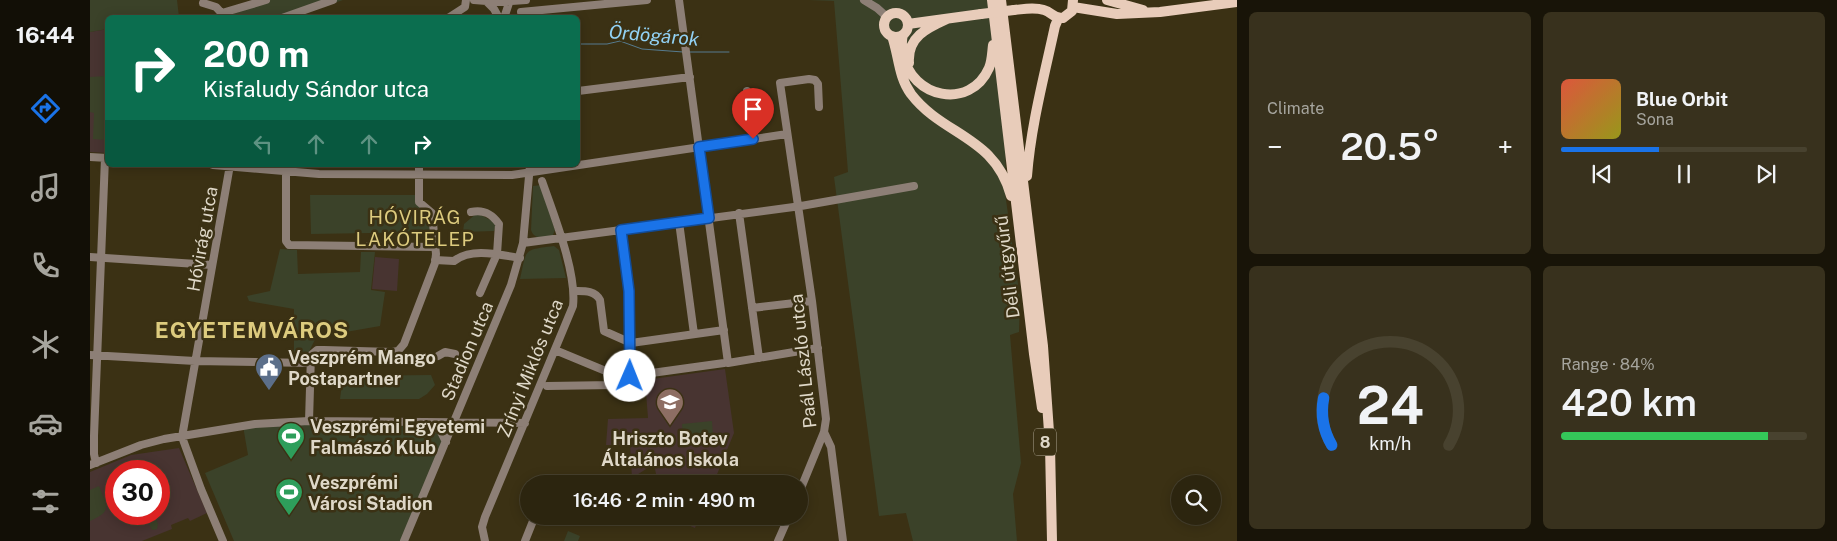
<!DOCTYPE html>
<meta charset="utf-8">
<style>
body{margin:0;font-family:"Public Sans",sans-serif;background:#38311d;color:#f1f3f6;height:100vh;display:flex;flex-direction:column;font-size:19px;white-space:nowrap}
*{box-sizing:border-box;margin:0}
p{font-size:16px;color:#a6a59e}
.icon{flex:none;width:28px;height:28px;fill:none;stroke:currentColor;stroke-width:2;stroke-linecap:round;stroke-linejoin:round}
.map{position:relative;flex:1;overflow:hidden}
.details{display:flex;flex-direction:column;gap:12px;padding:12px;background:#181408;width:600px}
.details>*{flex:none}
.guide{position:absolute;left:15px;top:15px;width:475px;height:152px;border-radius:8px;box-shadow:0 2px 12px #0003,0 0 0 1px #48422f;background:#0b6e4f;color:#fff;overflow:hidden}
.tools{position:absolute;left:1081px;top:475px;display:grid;gap:10px}
.tools a{display:grid;place-items:center;width:50px;height:50px;border-radius:50%;background:#2c250f;box-shadow:0 2px 12px #0003,0 0 0 1px #48422f;font-size:25px}
.speed{position:absolute;left:15px;top:460px;display:flex;gap:10px;font-size:25px;font-weight:700;text-align:center}
.speed>*{display:grid;place-content:center;width:65px;height:65px;border-radius:50%;background:#2c250f;box-shadow:0 2px 12px #0003,0 0 0 1px #48422f;line-height:1}
.speed .limit{border:8px solid #d22;background:#fff;color:#111}
.pin{position:absolute;display:grid;place-items:center;width:42px;height:42px;color:#fff;margin:-51px -21px;border-radius:50% 50% 50% 0;rotate:-45deg;box-shadow:0 0 5px #0007}
.pin .icon{rotate:45deg}
.me{position:absolute;width:55px;margin:-28px;rotate:1deg;stroke-linejoin:round;filter:drop-shadow(0 0 4px #0008)}
.turn{display:flex;align-items:center;gap:18px;height:105px;padding:0 15px;font-size:22px}
.turn .icon{width:65px;height:65px;stroke-width:2.5}
.turn b{display:block;font-size:35px;line-height:42px}
.lanes{display:flex;align-items:center;height:48px;padding:0 15px;background:#0003;justify-content:center;gap:25px;direction:ltr}
.lanes .off{opacity:.35}
.big{font-size:38px;font-weight:600;line-height:1.1}
.details .card{flex:1;display:flex;flex-direction:column;justify-content:center;gap:8px;min-width:0;padding:0 18px;border-radius:8px;background:#38311d}
.details .dial{align-items:center;gap:0}
.dial svg{height:130px;overflow:visible;fill:none;stroke:#48422f;stroke-width:7;stroke-linecap:round;text-anchor:middle}
.dial text{fill:#f1f3f6;stroke:none}
.song{display:flex;align-items:center;gap:15px}
.cover{width:60px;height:60px;border-radius:8px;background:linear-gradient(135deg,hsl(10 70% 55%),hsl(60 70% 35%))}
.played{height:5px;border-radius:2px;background:linear-gradient(90deg,#1a73e8 40%,#48422f 40%)}
.keys{display:flex;justify-content:space-around;direction:ltr}
.heat{display:flex;justify-content:space-between;align-items:center;font-size:28px;direction:ltr}
.charge{height:8px;border-radius:4px;background:linear-gradient(90deg,#34c759 84%,#48422f 0)}
.details .tiles{flex:1;display:grid;gap:12px;grid-template-columns:repeat(2,1fr)}
.trip{position:absolute;left:430px;top:475px;width:288px;height:50px;border-radius:25px;background:#2c250f;box-shadow:0 2px 12px #0003,0 0 0 1px #48422f;font-weight:600;line-height:50px;text-align:center}
main{display:flex;flex:1;min-height:0}
.dock{display:flex;flex-direction:column;width:90px;justify-content:space-around;align-items:center;background:#120f06;color:#a6a59e}
.dock .icon{width:35px;height:35px}
.dock .active{color:#1a73e8}
.dock b{font-size:22px;color:#f1f3f6}
.map>svg:first-child{display:block}
.education{fill:#483431;fill-rule:evenodd}
.green{fill:#3b4229}
.lines{fill:none;stroke-linecap:round;stroke-linejoin:round}
.stream{stroke:#567b8f;stroke-width:1}
.minor{stroke:#8d7f76;stroke-width:8}
.major{stroke:#e8ccba;stroke-width:10}
.major-bridge{stroke:#e8ccba;stroke-width:10}
.route-casing{stroke:#114b97;stroke-width:12}
.route{stroke:#1a73e8;stroke-width:9}
.labels{text-anchor:middle;dominant-baseline:central;stroke-width:5;stroke-linejoin:round;paint-order:stroke}
.shield{fill:#3b3114;stroke:#aea692;stroke-width:1}
.shield-label{font-size:16px;font-weight:bold;fill:#dfd8c8}
.street-label{font-size:18px;fill:#dfd8c8;stroke:#3b3114}
.poi-label{font-size:18px;font-weight:bold;fill:#dfd8c8;stroke:#3b3114;text-anchor:start}
.water-label{font-size:19px;font-style:italic;fill:#92d2f5;stroke:#3b3114}
.neighbourhood-label{font-size:19px;letter-spacing:1px;fill:#ddcb7e;stroke:#3b3114}
.district-label{font-size:22px;font-weight:bold;letter-spacing:1px;fill:#ddcb7e;stroke:#3b3114}
</style>
<main>
<nav class="dock">
<b>16:44</b>
<svg class="icon active" aria-label="directions" viewBox="0 0 24 24"><path d="M12 3l9 9-9 9-9-9zM9 14v-3h6M13 9l2 2-2 2"/></svg>
<svg class="icon" aria-label="music" viewBox="0 0 24 24"><path d="M9 18V5l10-2v13"/><circle cx="6" cy="18" r="3"/><circle cx="16" cy="16" r="3"/></svg>
<svg class="icon" aria-label="phone" viewBox="0 0 24 24"><path d="M5 4h4l2 5-3 2q2 4 5 5l2-3 5 2v4C11 20 4 13 5 4z"/></svg>
<svg class="icon" aria-label="climate" viewBox="0 0 24 24"><path d="M12 3v18M4 7l16 10M4 17L20 7"/></svg>
<svg class="icon" aria-label="car" viewBox="0 0 24 24"><path d="M5 17H2v-5l4-1 3-4h7l3 4 3 1v5h-3M9 17h6M6 11h13"/><circle cx="7" cy="17" r="2"/><circle cx="17" cy="17" r="2"/></svg>
<svg class="icon" aria-label="filters" viewBox="0 0 24 24"><path d="M4 7h16M4 17h16"/><circle cx="9" cy="7" r="2"/><circle cx="15" cy="17" r="2"/></svg>
</nav>
<div class="map">
<svg width="1147" height="541" viewBox="0 0 1147 541">
<rect width="100%" height="100%" fill="#3b3114"/>
<path class="education" d="M17 29V153L0 152V32Z
M285 257 309 259 307 291 282 289Z
M635 369 644 433 623 484H568L564 464 542 478 540 445H516L518 419 558 418 555 380Z
M89 448 117 513 100 521 98 518 81 525 82 529 52 541H0V472L41 455ZM26 471H69V514H26Z
M577 516H609L605 528Z"/>
<path class="green" d="M0 0H87L89 17 18 18 17 29 0 32Z
M170 0H253L203 17H139L133 11Z
M719 0H903L916 139 915 193 930 298 929 332 920 335 931 463 923 494 927 541H823L816 513 789 516 744 177 758 172 744 1Z
M17 76V140L3 139 4 113 0 112V77Z
M451 185 465 230 462 237C453 237 444 240 441 230L443 186Z
M220 195H326L340 214 341 232 221 234Z
M387 213 406 223 404 231 373 232 374 224Z
M464 246 469 250 476 278 430 279C437 249 432 250 464 246Z
M190 249 207 250 208 274 270 272 271 252H285L281 290 295 292 290 326 250 333 231 327 216 358 204 357V309L159 301 157 296 180 291Z
M341 375 345 385 337 394 329 399H250L253 376Z
M622 421 623 436 637 435V438L588 443V441L593 440 592 424Z
M332 422 350 430 356 442 314 541H144L115 473 158 455 153 426Z
M9 486C17 506 23 511 0 521V490Z
M54 514H64L68 524 67 529 62 530Z
M478 531 490 536 488 541H474Z"/>
<g class="lines">
<path class="stream" d="M488 44H517L530 41 552 49 593 52
M600 52H639"/>
<path class="minor" d="M384 0 409 2 436 0
M589 0 638 363 728 348
M774 0 787 8 797 17
M396 1 404 9 409 18
M113 3 126 7 136 18
M431 12 557 0
M132 13 176 0
M192 18 243 0
M358 18 375 7 376 0
M414 18 420 0
M488 91 600 77
M657 91 663 139
M0 157 18 158
M123 165 229 174 422 175 697 134
M196 172V241L199 245 345 247
M381 212C394 209 402 214 409 224L407 254 390 293
M649 213 669 358
M589 222 604 334
M531 230 539 291 540 376
M433 243 711 206 824 186
M0 257 122 265
M345 260 364 261C382 247 410 255 430 258
M484 291C494 291 505 290 510 300L514 331 541 343 634 330
M662 308 722 301
M465 350 535 379 540 376 634 363
M0 355 105 361 220 363
M348 356 355 352 365 354
M457 386 523 385 528 382 530 377
M219 421 221 355 227 350H234L302 352 308 351 314 344 345 263 346 254 342 213 329 202V165
M336 424 350 430 356 442
M734 432 741 447 753 541
M92 437 140 165
M92 437 111 489 133 541
M6 463 4 454V436L15 158
M0 465 51 445 74 439 165 424 219 421 435 423
M709 493 734 432 736 419 722 301 690 83 719 79 725 80 728 84 729 107
M314 541 421 285 433 243 440 165
M395 541 392 527 395 517 483 306C487 272 463 213 452 181
M435 541 445 516
M688 541 699 516"/>
<path class="major" d="M902 0 944 354 952 408
M911 0 953 346 960 446 962 541
M1017 0 1053 10
M983 7 1027 14 1070 12 1147 2
M924 10C935 9 944 7 954 10 962 12 964 19 973 18L982 11 983 0
M794 25a12 12 0 1 1 24 0a12 12 0 1 1-24 0Z
M818 24 891 14
M813 35C811 41 812 48 813 54 821 98 880 111 899 68 902 61 902 53 903 45
M802 36C809 56 808 76 821 94 853 136 905 136 921 196
M819 63C817 37 837 28 857 19
M937 176C941 125 954 77 965 26L968 19"/>
<path class="major-bridge" d="M891 14 924 10"/>
</g>
<g class="lines">
<g class="route-casing">
<path id="route" d="M540 376 539 291 531 230 619 218 609 147 663 139"/>
</g>
<use href="#route" class="route"/>
</g>
<defs>
<g id="civic-pin" transform="scale(1.4375)"><path d="M0 17L-7.5 6A9.5 9.5 0 1 1 7.5 6Z" fill="#5c6f8a" stroke="#3b3114"/><path d="M-.6-6.5H3V-4.5H.6V-3L4-1V1h2V6H-6V1h2V-1L-.6-3ZM-1.2 2.5V6h2.4V2.5Z" fill="#fff"/></g>
<g id="school-pin" transform="scale(1.4375)"><path d="M0 17L-7.5 6A9.5 9.5 0 1 1 7.5 6Z" fill="#8d6e63" stroke="#3b3114"/><path d="M0-5L7-2L0 1L-7-2ZM-4 1L0 2.5L4 1V4Q0 6-4 4Z" fill="#fff"/></g>
<g id="stadium-pin" transform="scale(1.4375)"><path d="M0 17L-7.5 6A9.5 9.5 0 1 1 7.5 6Z" fill="#2e9e5b" stroke="#3b3114"/><path d="M0-5a6.5 5 0 1 0 0 10a6.5 5 0 1 0 0-10ZM-3.5-1.8h7v3.6h-7Z" fill="#fff"/></g>
</defs>
<g fill-rule="evenodd">
<use href="#civic-pin" x="179" y="367"/>
<use href="#school-pin" x="580" y="402"/>
<use href="#stadium-pin" x="201" y="436"/>
<use href="#stadium-pin" x="199" y="492"/>
</g>
<g class="labels">
<rect class="shield" x="944" y="428.5" width="22" height="27" rx="4"/>
<g class="shield-label">
<text x="955" y="442">8</text>
</g>
<g class="street-label">
<text transform="translate(112 239) rotate(-80)">Hóvirág utca</text>
<text transform="translate(917 267) rotate(-97)">Déli útgyűrű</text>
<text transform="translate(377 351) rotate(-67)">Stadion utca</text>
<text transform="translate(713 361) rotate(-96)">Paál László utca</text>
<text transform="translate(440 368) rotate(-68)">Zrínyi Miklós utca</text>
</g>
<g class="poi-label">
<text x="198" y="357">Veszprém Mango<tspan x="198" dy="21">Postapartner</tspan></text>
<text x="220" y="426">Veszprémi Egyetemi<tspan x="220" dy="21">Falmászó Klub</tspan></text>
<text x="580" y="438" text-anchor="middle">Hriszto Botev<tspan x="580" dy="21">Általános Iskola</tspan></text>
<text x="218" y="482">Veszprémi<tspan x="218" dy="21">Városi Stadion</tspan></text>
</g>
<g class="water-label">
<text transform="translate(564 35) rotate(5)">Ördögárok</text>
</g>
<g class="neighbourhood-label">
<text x="325" y="217">HÓVIRÁG<tspan x="325" dy="22">LAKÓTELEP</tspan></text>
</g>
<g class="district-label">
<text x="162" y="330">EGYETEMVÁROS</text>
</g>
</g>
</svg>
<div class="tools">
<a><svg class="icon" aria-label="search" viewBox="0 0 24 24"><circle cx="10" cy="10" r="6"/><path d="M15 15l6 6"/></svg></a>
</div>
<div class="speed"><div class="limit">30</div></div>
<div class="pin" style="left:663px;top:139px;background:#d93025"><svg class="icon" aria-label="arrive" viewBox="0 0 24 24"><path d="M6 21V4h12l-3 4 3 4H6"/></svg></div>
<svg class="me" style="left:540px;top:376px" viewBox="-20 -20 40 40"><circle r="19" fill="#fff"/><path d="M0-13L10 11 0 6-10 11z" fill="#1a73e8"/></svg>
<div class="trip">16:46 · 2 min · 490 m</div>
<div class="guide">
<div class="turn"><svg class="icon" aria-label="right" viewBox="0 0 24 24"><path d="M7 20v-9h11M14 6l5 5-5 5"/></svg><div><b>200 m</b>Kisfaludy Sándor utca</div></div>
<div class="lanes"><svg class="icon off" aria-label="left" viewBox="0 0 24 24"><path d="M17 20v-9H6M10 6l-5 5 5 5"/></svg><svg class="icon off" aria-label="ahead" viewBox="0 0 24 24"><path d="M12 20V5M6 11l6-6 6 6"/></svg><svg class="icon off" aria-label="ahead" viewBox="0 0 24 24"><path d="M12 20V5M6 11l6-6 6 6"/></svg><svg class="icon" aria-label="right" viewBox="0 0 24 24"><path d="M7 20v-9h11M14 6l5 5-5 5"/></svg></div>
</div>
</div>
<section class="details">
<div class="tiles">
<div class="card"><p>Climate</p>
<div class="heat"><a>−</a><b class="big">20.5°</b><a>+</a></div>
</div>
<div class="card">
<div class="song"><i class="cover"></i><div><b>Blue Orbit</b><p>Sona</p></div></div>
<div class="played"></div>
<div class="keys"><svg class="icon" aria-label="previous" viewBox="0 0 24 24"><path d="M18 5L8 12l10 7zM5 5v14"/></svg><svg class="icon" aria-label="pause" viewBox="0 0 24 24"><path d="M8 5v14M16 5v14"/></svg><svg class="icon" aria-label="next" viewBox="0 0 24 24"><path d="M6 5l10 7-10 7zM19 5v14"/></svg></div>
</div>
<div class="card dial"><svg viewBox="0 0 100 80">
<path d="M14 69A42 42 0 1 1 86 69"/>
<path d="M14 69A42 42 0 0 1 9 40" stroke="#1a73e8"/>
<text x="50" y="56" font-size="32" font-weight="700">24</text>
<text x="50" y="72" font-size="11">km/h</text>
</svg></div>
<div class="card"><p>Range · 84%</p><b class="big">420 km</b><div class="charge"></div></div>
</div>
</section>
</main>
